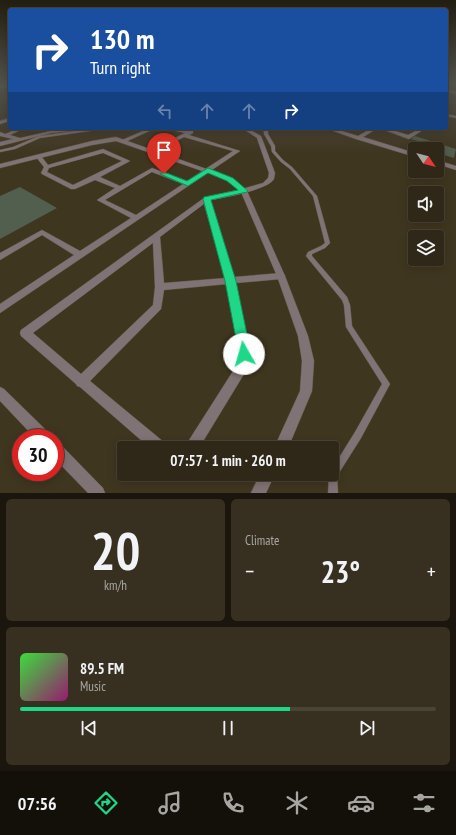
<!DOCTYPE html>
<meta charset="utf-8">
<style>
body{margin:0;font-family:"PT Sans Narrow",sans-serif;background:#373021;color:#f1f3f6;height:100vh;display:flex;flex-direction:column;font-size:15px;white-space:nowrap}
*{box-sizing:border-box;margin:0}
p{font-size:13px;color:#a7a6a2}
.icon{flex:none;width:22px;height:22px;fill:none;stroke:currentColor;stroke-width:2;stroke-linecap:round;stroke-linejoin:round}
.map{position:relative;height:493px;overflow:hidden}
.sheet{display:flex;flex-direction:column;gap:6px;padding:6px;background:#1a160d;flex:1}
.sheet>*{flex:none}
.hud{position:absolute;left:8px;top:8px;width:440px;height:122px;border-radius:4px;box-shadow:0 2px 10px #0003,0 0 0 1px #4a4437;background:#1a4fa0;color:#fff;overflow:hidden}
.needle{width:26px;rotate:125deg}
.controls{position:absolute;left:408px;top:142px;display:grid;gap:8px}
.controls a{display:grid;place-items:center;width:36px;height:36px;border-radius:4px;background:#2f2818;box-shadow:0 2px 10px #0003,0 0 0 1px #4a4437;font-size:20px}
.speed{position:absolute;left:12px;top:429px;display:flex;gap:8px;font-size:20px;font-weight:700;text-align:center}
.speed>*{display:grid;place-content:center;width:52px;height:52px;border-radius:50%;background:#2f2818;box-shadow:0 2px 10px #0003,0 0 0 1px #4a4437;line-height:1}
.speed .limit{border:6px solid #d22;background:#fff;color:#111}
.pin{position:absolute;display:grid;place-items:center;width:34px;height:34px;color:#fff;margin:-41px -17px;border-radius:50% 50% 50% 0;rotate:-45deg;box-shadow:0 0 4px #0007}
.pin .icon{rotate:45deg}
.me{position:absolute;width:44px;margin:-22px;rotate:353deg;stroke-linejoin:round;filter:drop-shadow(0 0 3px #0008)}
.turn{display:flex;align-items:center;gap:14px;height:84px;padding:0 16px;font-size:18px}
.turn .icon{width:52px;height:52px;stroke-width:2.5}
.turn b{display:block;font-size:28px;line-height:34px}
.lanes{display:flex;align-items:center;height:38px;padding:0 16px;background:#0003;justify-content:center;gap:20px;direction:ltr}
.lanes .off{opacity:.35}
.big{font-size:30px;font-weight:700;line-height:1.1}
.sheet .card{flex:1;display:flex;flex-direction:column;justify-content:center;gap:6px;min-width:0;padding:0 14px;border-radius:6px;background:#373021}
.sheet .dial{align-items:center;gap:0}
.dial b{font-size:52px;line-height:1}
.song{display:flex;align-items:center;gap:12px}
.cover{width:48px;height:48px;border-radius:6px;background:linear-gradient(135deg,hsl(120 70% 55%),hsl(320 70% 35%))}
.played{height:4px;border-radius:2px;background:linear-gradient(90deg,#1ed888 65%,#4a4437 65%)}
.keys{display:flex;justify-content:space-around;direction:ltr}
.heat{display:flex;justify-content:space-between;align-items:center;font-size:22px;direction:ltr}
.sheet .tiles{flex:1;display:grid;gap:6px;grid-template-columns:1fr 1fr}
.card:last-child{grid-column:span 2}
.trip{position:absolute;left:117px;top:441px;width:222px;height:40px;border-radius:4px;background:#2f2818;box-shadow:0 2px 10px #0003,0 0 0 1px #4a4437;font-weight:700;line-height:40px;text-align:center}
.tab-bar{display:flex;height:64px;justify-content:space-around;align-items:center;background:#13100a;color:#a7a6a2}
.tab-bar .icon{width:28px;height:28px}
.tab-bar .active{color:#1ed888}
.tab-bar b{font-size:18px;color:#f1f3f6}
.map>svg:first-child{display:block}
.green{fill:#525e4e}
.lines{fill:none;stroke-linecap:round;stroke-linejoin:round}
.service-casing{stroke:#5d5440;stroke-width:1}
.minor-casing{stroke:#5d5440;stroke-width:1}
.tertiary-casing{stroke:#5d5440;stroke-width:1}
.service{fill:#807375;fill-rule:evenodd}
.minor{fill:#807375;fill-rule:evenodd}
.tertiary{fill:#807375;fill-rule:evenodd}
.route{fill:#1ed888;stroke:#148c58}
</style>
<div class="map">
<svg width="456" height="493" viewBox="0 0 456 493">
<rect width="100%" height="100%" fill="#3f3620"/>
<path class="green" d="M415 136 456 149 454 158 437 153V149H425L413 145 418 141 411 139Z
M20 187 57 208 0 239V196Z"/>
<g class="lines">
<g class="service-casing">
<path id="service" d="M97 128H106L104 129 40 138 15 149 0 152V150L13 147 39 136Z
M264 128H268V134L275 146V151L283 160 292 167 317 196 330 243 325 248 312 254V256L347 297 350 305 352 326 390 384 361 438 337 476 338 493H328L329 475V474H332V469L355 432 382 384 346 327 344 305 342 300 306 256 308 252 321 246 325 243 313 196 290 169 281 162 272 152 271 146 264 134Z"/>
</g>
<g class="minor-casing">
<path id="minor" d="M10 84V86L0 89V87Z
M446 89 456 92V94L446 91Z
M446 114 456 116V118L446 116Z
M10 118V121L0 124V121Z
M19 128H25L10 135 20 138 51 131 75 128H91L89 129 51 133 0 146V142L13 139 0 136V132L5 134Z
M150 128H156L125 142 120 141Z
M163 128H175L193 131V133L189 135 240 151 0 313V304L74 255 42 235 0 260V253L42 230 80 251 131 218 97 200 115 188 95 180 75 189H71L42 174 41 173 44 167 36 157 37 156H41L48 165 103 149 130 161 100 177 120 186 152 168 187 181 233 151 184 137 155 152H151V150L185 133ZM103 153 122 161 73 185 47 172 49 168ZM152 172 183 184 136 215 105 200Z
M242 128H247L261 136 275 173C275 174 274 179 274 179 268 190 222 198 210 200L234 277 281 273 284 274 285 276 284 278 281 279 236 283 249 354 244 374 199 448H184L235 368 239 354 238 344 227 284 164 290 161 309 90 381 165 443 167 448H150L80 387 77 386 76 384 21 336 20 333 21 330 204 198 242 189 263 183 268 178 269 173 257 138ZM204 204 226 278 164 283 160 237ZM153 243 155 287 153 305 81 374 33 333Z
M325 128H332L358 136 372 128H378L363 137 415 153V157L356 139Z
M379 128H386L408 135 421 128H426L409 139Z
M437 160 456 166V170L437 164Z
M0 387 4 389 49 433 51 438H35L0 401Z
M55 442 60 444 103 488 105 493H88L55 459Z"/>
</g>
<g class="tertiary-casing">
<path id="tertiary" d="M116 137 232 178 247 191 285 276 308 336 314 361 312 391 288 448H274L300 391 302 361 298 336 277 276 241 192 228 180 116 141 92 145 0 168V164L92 141Z
M260 474H275L266 493H251Z"/>
</g>
<use href="#service" class="service"/>
<use href="#minor" class="minor"/>
<use href="#tertiary" class="tertiary"/>
</g>
<linearGradient id="sky" x2="0" y2="1"><stop stop-color="#231e12"/><stop offset="0.55" stop-color="#52524e"/><stop offset="1" stop-color="#52524e" stop-opacity="0"/></linearGradient>
<rect width="456" height="153" fill="url(#sky)"/>
<path class="route" d="M208 168 233 178 248 191 247 192 211 200 236 281 249 344 250 354 248 358 244 359 239 358 237 344 225 281 203 199 204 197 238 190 227 181 208 173 188 186 160 174 164 172 187 181Z"/>
</svg>
<div class="controls">
<a><svg class="needle" viewBox="-14 -14 28 28"><path d="M0-13l5 13h-10z" fill="#e53935"/><path d="M0 13l5-13h-10z" fill="#a7a6a2"/></svg></a>
<a><svg class="icon" aria-label="sound" viewBox="0 0 24 24"><path d="M4 9h4l5-4v14l-5-4H4zM17 9q2 3 0 6"/></svg></a>
<a><svg class="icon" aria-label="layers" viewBox="0 0 24 24"><path d="M12 4l9 5-9 5-9-5zM3 14l9 5 9-5"/></svg></a>
</div>
<div class="speed"><div class="limit">30</div></div>
<div class="pin" style="left:164px;top:174px;background:#d93025"><svg class="icon" aria-label="arrive" viewBox="0 0 24 24"><path d="M6 21V4h12l-3 4 3 4H6"/></svg></div>
<svg class="me" style="left:244px;top:354px" viewBox="-20 -20 40 40"><circle r="19" fill="#fff"/><path d="M0-13L10 11 0 6-10 11z" fill="#1ed888"/></svg>
<div class="trip">07:57 · 1 min · 260 m</div>
<div class="hud">
<div class="turn"><svg class="icon" aria-label="right" viewBox="0 0 24 24"><path d="M7 20v-9h11M14 6l5 5-5 5"/></svg><div><b>130 m</b>Turn right</div></div>
<div class="lanes"><svg class="icon off" aria-label="left" viewBox="0 0 24 24"><path d="M17 20v-9H6M10 6l-5 5 5 5"/></svg><svg class="icon off" aria-label="ahead" viewBox="0 0 24 24"><path d="M12 20V5M6 11l6-6 6 6"/></svg><svg class="icon off" aria-label="ahead" viewBox="0 0 24 24"><path d="M12 20V5M6 11l6-6 6 6"/></svg><svg class="icon" aria-label="right" viewBox="0 0 24 24"><path d="M7 20v-9h11M14 6l5 5-5 5"/></svg></div>
</div>
</div>
<section class="sheet">
<div class="tiles">
<div class="card dial"><b>20</b><p>km/h</p></div>
<div class="card"><p>Climate</p>
<div class="heat"><a>−</a><b class="big">23°</b><a>+</a></div>
</div>
<div class="card">
<div class="song"><i class="cover"></i><div><b>89.5 FM</b><p>Music</p></div></div>
<div class="played"></div>
<div class="keys"><svg class="icon" aria-label="previous" viewBox="0 0 24 24"><path d="M18 5L8 12l10 7zM5 5v14"/></svg><svg class="icon" aria-label="pause" viewBox="0 0 24 24"><path d="M8 5v14M16 5v14"/></svg><svg class="icon" aria-label="next" viewBox="0 0 24 24"><path d="M6 5l10 7-10 7zM19 5v14"/></svg></div>
</div>
</div>
</section>
<nav class="tab-bar">
<b>07:56</b>
<svg class="icon active" aria-label="directions" viewBox="0 0 24 24"><path d="M12 3l9 9-9 9-9-9zM9 14v-3h6M13 9l2 2-2 2"/></svg>
<svg class="icon" aria-label="music" viewBox="0 0 24 24"><path d="M9 18V5l10-2v13"/><circle cx="6" cy="18" r="3"/><circle cx="16" cy="16" r="3"/></svg>
<svg class="icon" aria-label="phone" viewBox="0 0 24 24"><path d="M5 4h4l2 5-3 2q2 4 5 5l2-3 5 2v4C11 20 4 13 5 4z"/></svg>
<svg class="icon" aria-label="climate" viewBox="0 0 24 24"><path d="M12 3v18M4 7l16 10M4 17L20 7"/></svg>
<svg class="icon" aria-label="car" viewBox="0 0 24 24"><path d="M5 17H2v-5l4-1 3-4h7l3 4 3 1v5h-3M9 17h6M6 11h13"/><circle cx="7" cy="17" r="2"/><circle cx="17" cy="17" r="2"/></svg>
<svg class="icon" aria-label="filters" viewBox="0 0 24 24"><path d="M4 7h16M4 17h16"/><circle cx="9" cy="7" r="2"/><circle cx="15" cy="17" r="2"/></svg>
</nav>
